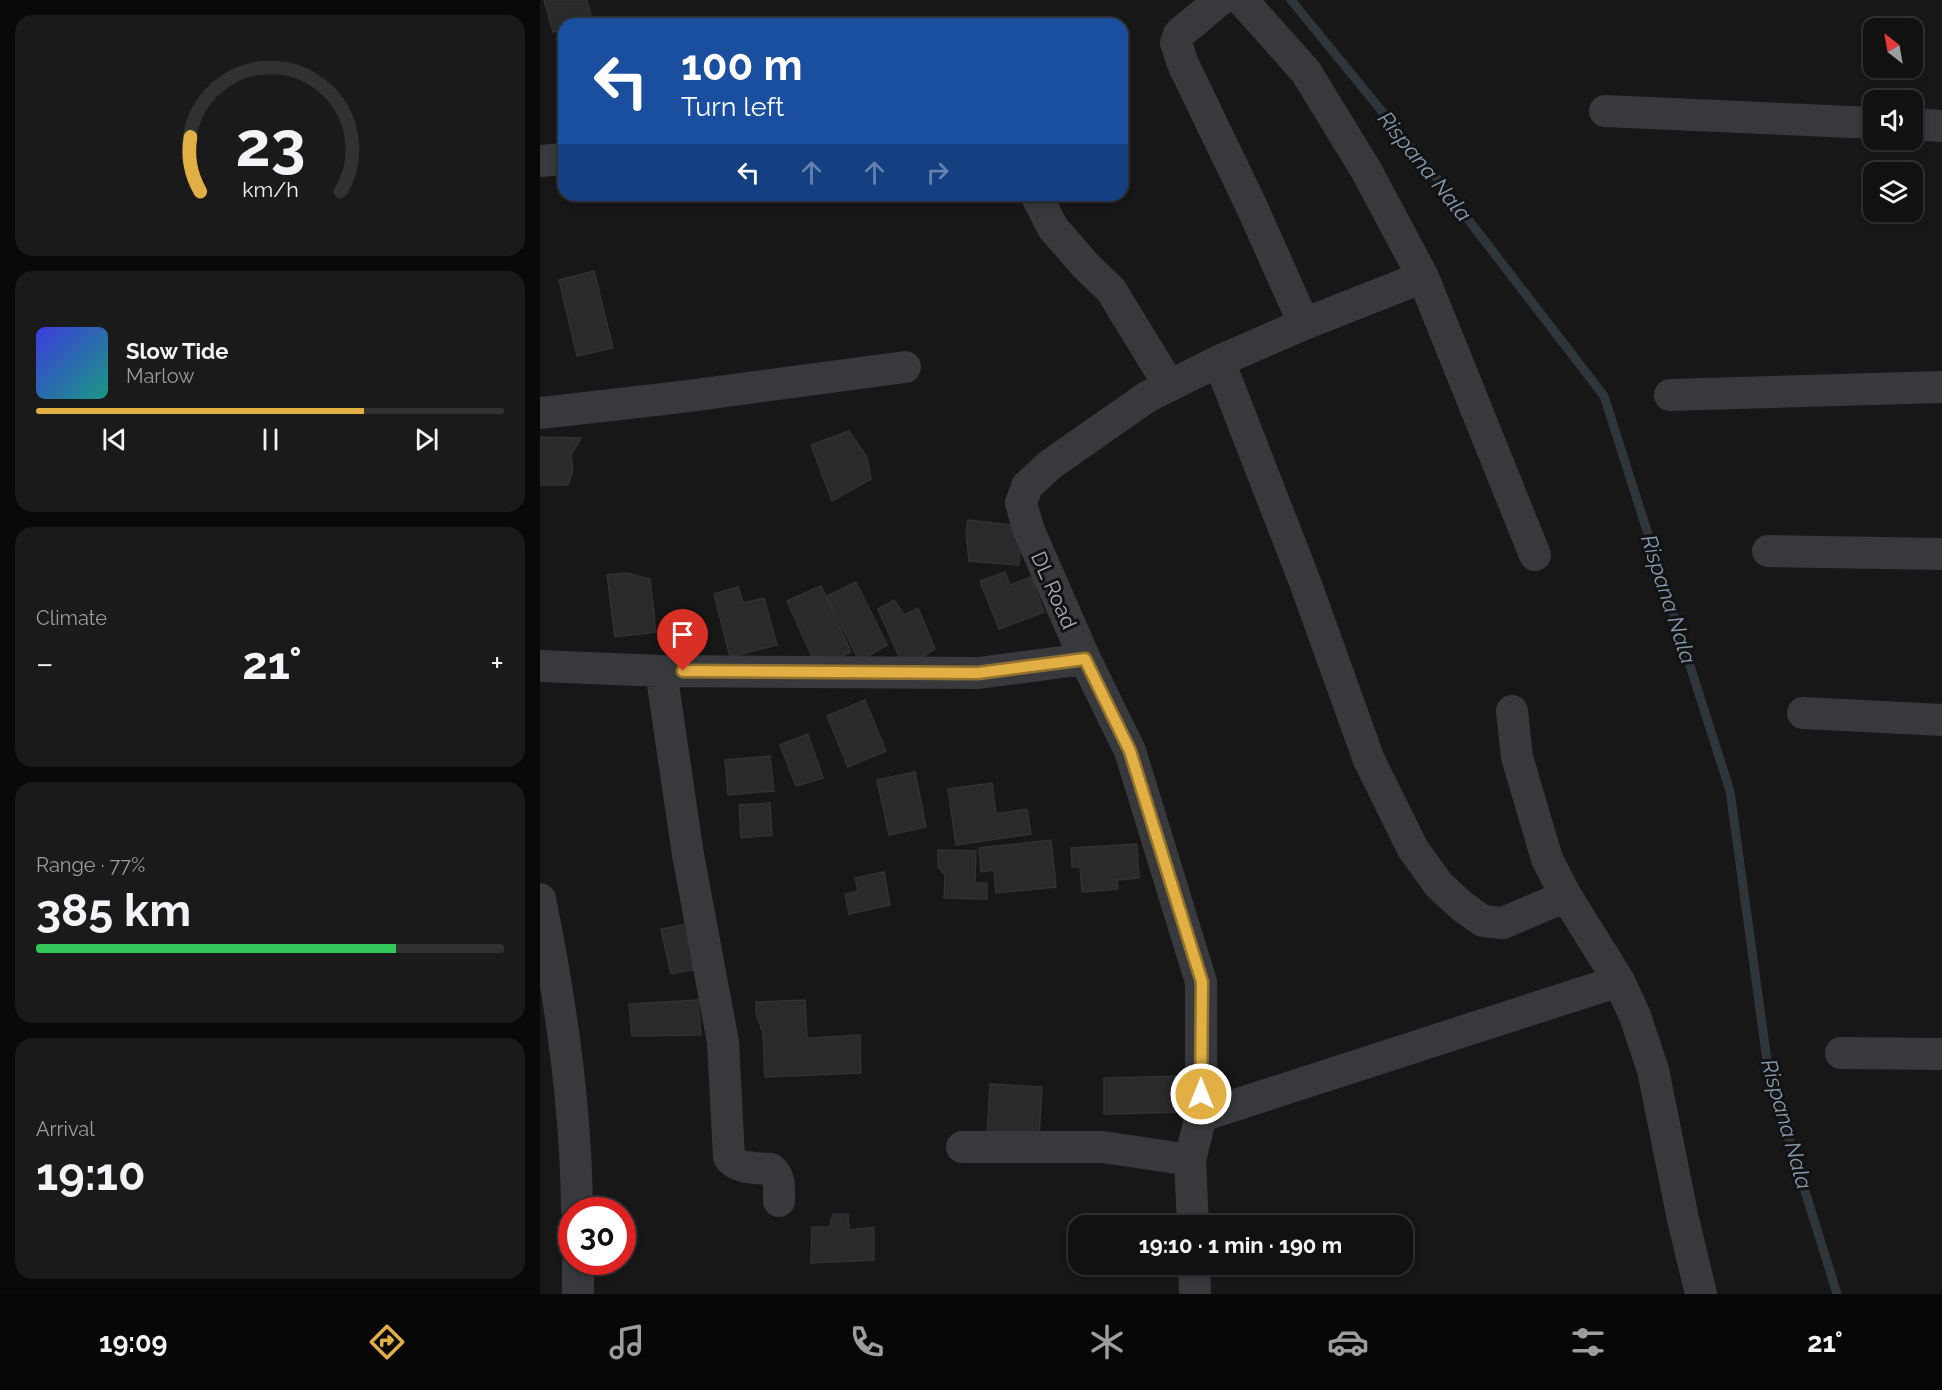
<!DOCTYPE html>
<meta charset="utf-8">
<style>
body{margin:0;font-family:Raleway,sans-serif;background:#1a1a1b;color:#f1f3f6;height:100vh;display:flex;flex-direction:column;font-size:22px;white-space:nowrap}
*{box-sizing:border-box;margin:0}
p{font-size:20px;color:#9c9d9f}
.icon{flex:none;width:33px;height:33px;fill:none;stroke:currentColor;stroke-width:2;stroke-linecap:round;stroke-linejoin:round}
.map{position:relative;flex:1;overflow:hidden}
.sheet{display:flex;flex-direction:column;gap:15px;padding:15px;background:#09090a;width:540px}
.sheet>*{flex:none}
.top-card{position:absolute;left:18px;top:18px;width:570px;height:183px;border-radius:18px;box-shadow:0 3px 9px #0003,0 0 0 2px #303132;background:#1a4fa0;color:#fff;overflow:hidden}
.needle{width:39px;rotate:329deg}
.controls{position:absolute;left:1323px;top:18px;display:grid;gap:12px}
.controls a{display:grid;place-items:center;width:60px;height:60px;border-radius:12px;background:#111112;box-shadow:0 3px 9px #0003,0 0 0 2px #303132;font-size:30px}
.speed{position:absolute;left:18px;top:1197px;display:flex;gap:12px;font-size:30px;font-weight:700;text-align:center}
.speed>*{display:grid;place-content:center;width:78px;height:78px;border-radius:50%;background:#111112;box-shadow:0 3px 9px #0003,0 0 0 2px #303132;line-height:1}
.speed .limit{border:9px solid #d22;background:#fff;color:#111}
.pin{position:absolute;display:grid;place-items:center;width:51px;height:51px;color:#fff;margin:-62px -26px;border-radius:50% 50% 50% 0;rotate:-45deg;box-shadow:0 0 6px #0007}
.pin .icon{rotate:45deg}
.me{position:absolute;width:66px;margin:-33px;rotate:0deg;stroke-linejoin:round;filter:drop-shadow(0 0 4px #0008)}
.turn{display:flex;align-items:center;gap:21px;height:126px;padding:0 24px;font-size:27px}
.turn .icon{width:78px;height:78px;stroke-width:2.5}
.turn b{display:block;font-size:42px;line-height:51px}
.lanes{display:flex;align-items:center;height:57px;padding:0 24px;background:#0003;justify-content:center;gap:30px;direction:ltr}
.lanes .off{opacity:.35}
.big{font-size:45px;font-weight:700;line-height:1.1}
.sheet .tile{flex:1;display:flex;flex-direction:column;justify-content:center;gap:9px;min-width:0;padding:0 21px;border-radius:18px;background:#1a1a1b}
.sheet .dial{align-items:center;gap:0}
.dial svg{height:156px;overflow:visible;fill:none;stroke:#303132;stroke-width:7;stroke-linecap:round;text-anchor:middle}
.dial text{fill:#f1f3f6;stroke:none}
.song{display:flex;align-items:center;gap:18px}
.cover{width:72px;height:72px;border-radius:9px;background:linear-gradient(135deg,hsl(240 70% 55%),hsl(170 70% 35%))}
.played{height:6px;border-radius:3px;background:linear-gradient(90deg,#e2af45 70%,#303132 70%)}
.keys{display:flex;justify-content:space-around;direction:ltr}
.heat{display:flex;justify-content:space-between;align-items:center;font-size:33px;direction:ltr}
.charge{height:9px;border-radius:4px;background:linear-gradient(90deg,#34c759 77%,#303132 0)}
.trip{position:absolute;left:528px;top:1215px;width:345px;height:60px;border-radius:18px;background:#111112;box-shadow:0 3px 9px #0003,0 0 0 2px #303132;font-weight:700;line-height:60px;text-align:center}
.tab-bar{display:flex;height:96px;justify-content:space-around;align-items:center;background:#070707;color:#9c9d9f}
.tab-bar .icon{width:42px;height:42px}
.tab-bar .selected{color:#e2af45}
.tab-bar b{font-size:27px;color:#f1f3f6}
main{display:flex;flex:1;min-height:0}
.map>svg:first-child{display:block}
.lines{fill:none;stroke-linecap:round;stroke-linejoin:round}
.stream{stroke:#2e353b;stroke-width:9}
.building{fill:#2a2a2c;stroke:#313134;stroke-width:1.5}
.street{stroke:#38393d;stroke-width:32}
.route-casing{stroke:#93722d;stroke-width:15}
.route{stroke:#e2af45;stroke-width:10}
.labels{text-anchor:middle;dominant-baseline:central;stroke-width:6;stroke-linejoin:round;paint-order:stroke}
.street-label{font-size:21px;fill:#aaaeb7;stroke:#121213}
.water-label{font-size:22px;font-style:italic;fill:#849baf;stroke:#121213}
</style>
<main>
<section class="sheet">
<div class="tile dial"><svg viewBox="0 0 100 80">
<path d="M14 69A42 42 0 1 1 86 69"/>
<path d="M14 69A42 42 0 0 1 9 41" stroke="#e2af45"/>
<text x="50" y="56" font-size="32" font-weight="700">23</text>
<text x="50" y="72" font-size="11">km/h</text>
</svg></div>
<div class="tile">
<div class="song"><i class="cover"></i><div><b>Slow Tide</b><p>Marlow</p></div></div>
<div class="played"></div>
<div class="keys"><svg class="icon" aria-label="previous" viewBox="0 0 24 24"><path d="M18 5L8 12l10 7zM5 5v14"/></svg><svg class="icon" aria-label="pause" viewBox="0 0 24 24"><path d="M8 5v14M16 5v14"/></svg><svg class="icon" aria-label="next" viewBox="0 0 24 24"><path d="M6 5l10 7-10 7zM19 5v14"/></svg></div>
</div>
<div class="tile"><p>Climate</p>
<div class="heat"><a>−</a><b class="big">21°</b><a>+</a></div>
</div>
<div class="tile"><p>Range · 77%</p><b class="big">385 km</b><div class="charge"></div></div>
<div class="tile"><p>Arrival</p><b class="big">19:10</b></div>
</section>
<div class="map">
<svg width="1402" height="1294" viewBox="0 0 1402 1294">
<rect width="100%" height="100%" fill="#171718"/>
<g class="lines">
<path class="stream" d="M751 0 894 175 1064 396 1190 791 1229 1075 1297 1294"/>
</g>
<path class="building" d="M4 0H47L52 21 41 24H24V29L13 32Z
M54 271 73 348 37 356 19 280Z
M309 431 327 457 331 479 292 501 271 445Z
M0 437 41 438 31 455 33 470 28 485H0Z
M428 520 481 526 479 565 429 561 426 534Z
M465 572 470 585 491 577 504 612 459 629 440 581Z
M87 573 110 579 116 632 75 637 67 575Z
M316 582 347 645 319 661 287 596Z
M281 586 311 652 277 668 247 601Z
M198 587 203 603 224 598 237 645 190 657 174 594Z
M354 600 364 615 378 608 395 649 364 668 338 609Z
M325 700 346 751 308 767 287 716Z
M268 734 283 778 256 786 240 745Z
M230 756 234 791 188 795 185 760Z
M375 772 386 827 349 835 337 780Z
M452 783 456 814 487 809 491 834 416 845 408 789Z
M230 803 232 835 201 838 199 805Z
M511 840 516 887 456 893 454 870 441 872 439 848Z
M597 844 599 878 577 880 578 889 542 892 540 867H532L531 848Z
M398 850 436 851 435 883H447V899L404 898 405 875 398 867Z
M344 872 350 905 309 914 305 894 318 891 315 878Z
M148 924 157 969 131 974 121 929Z
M158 1000 161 1035 92 1036 89 1004Z
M265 1000 267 1038 320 1035 321 1073 225 1077 223 1033 216 1013V1002Z
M648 1076V1112L564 1114V1078Z
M450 1084 502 1087 499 1138 447 1135Z
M293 1214H308L309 1230 334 1227V1260L271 1263 272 1227H289Z"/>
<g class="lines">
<path class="street" d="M680 0 639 34 636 43 643 64 710 203 764 324 679 361 765 582 829 760 873 849 899 885 923 907 943 921 963 923 1026 896 1079 981 1095 1016 1113 1070 1143 1219 1161 1294
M702 0 766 72 826 170 883 277 764 324
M1065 111 1334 123
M1372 124 1402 126
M0 161 24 159
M496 195 513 228 546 266 571 290 629 385
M883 277 995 555
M1130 395 1402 387
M0 413 141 397 365 367
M1228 551 1402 554
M0 666 121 671 438 673 545 659
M121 671 148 855 183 1042 189 1157C196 1169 219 1168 231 1169 241 1178 239 1189 239 1201
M972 711 977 757 1007 859 1026 896
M1263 713 1402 720
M0 899C21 1001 36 1106 37 1210
M1301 1053 1402 1054
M661 1116 1079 981
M422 1147H563L650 1160
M653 1226 650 1160 661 1116V982L590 751 545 659 489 531 481 503 487 486 511 464 607 397 679 361
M38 1262V1294
M654 1264 655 1294"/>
</g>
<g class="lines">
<g class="route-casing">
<path id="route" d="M143 671 438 673 545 659 590 751 662 982 661 1094"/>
</g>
<use href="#route" class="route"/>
</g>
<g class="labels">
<g class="street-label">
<text transform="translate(514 590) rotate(66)">DL Road</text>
</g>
<g class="water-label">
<text transform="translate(885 166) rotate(51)">Rispana Nala</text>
<text transform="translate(1129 599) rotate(72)">Rispana Nala</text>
<text transform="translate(1247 1124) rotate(74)">Rispana Nala</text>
</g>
</g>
</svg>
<div class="controls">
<a><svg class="needle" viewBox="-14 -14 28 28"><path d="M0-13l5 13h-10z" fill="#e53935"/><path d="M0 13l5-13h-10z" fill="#9c9d9f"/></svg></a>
<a><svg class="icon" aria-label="sound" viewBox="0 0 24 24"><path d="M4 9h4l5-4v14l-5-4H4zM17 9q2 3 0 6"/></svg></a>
<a><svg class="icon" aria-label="layers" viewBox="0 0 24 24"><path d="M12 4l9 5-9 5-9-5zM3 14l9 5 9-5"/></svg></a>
</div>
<div class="speed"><div class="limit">30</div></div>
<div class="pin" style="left:143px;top:671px;background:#d93025"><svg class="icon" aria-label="arrive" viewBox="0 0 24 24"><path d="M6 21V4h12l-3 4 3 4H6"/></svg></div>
<svg class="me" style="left:661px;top:1094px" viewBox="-20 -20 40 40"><circle r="17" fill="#e2af45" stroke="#fff" stroke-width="3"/><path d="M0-11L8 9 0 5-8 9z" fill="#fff"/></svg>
<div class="trip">19:10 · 1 min · 190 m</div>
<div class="top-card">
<div class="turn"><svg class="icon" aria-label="left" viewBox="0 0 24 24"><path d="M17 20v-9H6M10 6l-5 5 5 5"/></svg><div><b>100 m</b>Turn left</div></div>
<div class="lanes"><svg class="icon" aria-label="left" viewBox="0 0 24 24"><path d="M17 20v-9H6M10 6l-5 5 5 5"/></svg><svg class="icon off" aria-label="ahead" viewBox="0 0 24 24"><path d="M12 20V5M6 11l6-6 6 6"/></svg><svg class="icon off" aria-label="ahead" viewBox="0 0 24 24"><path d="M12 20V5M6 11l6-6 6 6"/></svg><svg class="icon off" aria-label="right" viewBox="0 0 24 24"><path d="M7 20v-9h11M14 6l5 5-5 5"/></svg></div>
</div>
</div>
</main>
<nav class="tab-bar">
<b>19:09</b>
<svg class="icon selected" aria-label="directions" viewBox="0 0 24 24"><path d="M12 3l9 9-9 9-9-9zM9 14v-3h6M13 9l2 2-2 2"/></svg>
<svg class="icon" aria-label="music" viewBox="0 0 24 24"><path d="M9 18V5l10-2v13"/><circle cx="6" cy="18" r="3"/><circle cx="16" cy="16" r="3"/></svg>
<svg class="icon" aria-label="phone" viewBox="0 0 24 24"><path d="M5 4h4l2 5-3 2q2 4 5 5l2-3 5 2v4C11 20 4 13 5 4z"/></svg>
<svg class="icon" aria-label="climate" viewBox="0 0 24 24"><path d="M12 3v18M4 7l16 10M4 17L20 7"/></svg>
<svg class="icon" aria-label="car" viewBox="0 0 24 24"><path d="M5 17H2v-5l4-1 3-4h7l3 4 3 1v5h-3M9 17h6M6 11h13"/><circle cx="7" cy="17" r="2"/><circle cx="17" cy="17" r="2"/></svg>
<svg class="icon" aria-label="filters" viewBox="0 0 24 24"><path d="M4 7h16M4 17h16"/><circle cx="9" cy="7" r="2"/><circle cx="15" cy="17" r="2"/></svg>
<b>21°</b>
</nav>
